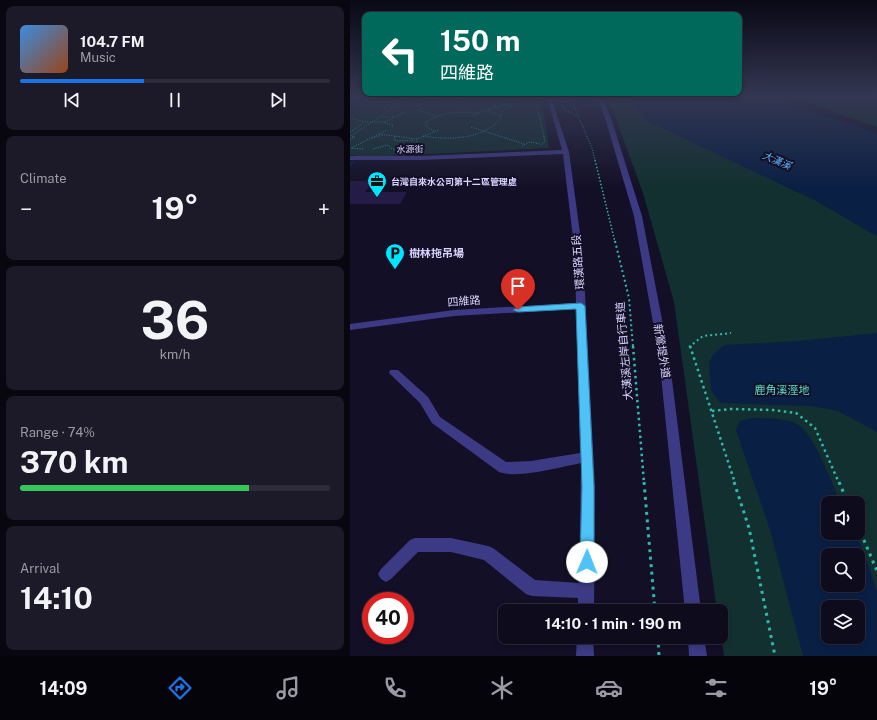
<!DOCTYPE html>
<meta charset="utf-8">
<style>
body{margin:0;font-family:"Public Sans","Noto Sans TC",sans-serif;background:#1c1929;color:#f1f3f6;height:100vh;display:flex;flex-direction:column;font-size:15px;white-space:nowrap}
*{box-sizing:border-box;margin:0}
p{font-size:13px;color:#9b9ba3}
.icon{flex:none;width:22px;height:22px;fill:none;stroke:currentColor;stroke-width:2;stroke-linecap:round;stroke-linejoin:round}
.map{position:relative;flex:1;overflow:hidden}
.side{display:flex;flex-direction:column;gap:6px;padding:6px;background:#08060f;width:350px}
.side>*{flex:none}
.hud{position:absolute;left:12px;top:12px;width:380px;height:84px;border-radius:8px;box-shadow:0 2px 6px #0003,0 0 0 1px #2e2b3b;background:#00695c;color:#fff;overflow:hidden}
.buttons{position:absolute;left:471px;top:496px;display:grid;gap:8px}
.buttons a{display:grid;place-items:center;width:44px;height:44px;border-radius:8px;background:#0e0b1c;box-shadow:0 2px 6px #0003,0 0 0 1px #2e2b3b;font-size:20px}
.speed{position:absolute;left:12px;top:592px;display:flex;gap:8px;font-size:20px;font-weight:700;text-align:center}
.speed>*{display:grid;place-content:center;width:52px;height:52px;border-radius:50%;background:#0e0b1c;box-shadow:0 2px 6px #0003,0 0 0 1px #2e2b3b;line-height:1}
.speed .limit{border:6px solid #d22;background:#fff;color:#111}
.pin{position:absolute;display:grid;place-items:center;width:34px;height:34px;color:#fff;margin:-41px -17px;border-radius:50% 50% 50% 0;rotate:-45deg;box-shadow:0 0 4px #0007}
.pin .icon{rotate:45deg}
.me{position:absolute;width:44px;margin:-22px;rotate:1deg;stroke-linejoin:round;filter:drop-shadow(0 0 3px #0008)}
.turn{display:flex;align-items:center;gap:14px;height:84px;padding:0 12px;font-size:18px}
.turn .icon{width:52px;height:52px;stroke-width:2.5}
.turn b{display:block;font-size:28px;line-height:34px}
.big{font-size:30px;font-weight:700;line-height:1.1}
.side .tile{flex:1;display:flex;flex-direction:column;justify-content:center;gap:6px;min-width:0;padding:0 14px;border-radius:8px;background:#1c1929}
.side .dial{align-items:center;gap:0}
.dial b{font-size:52px;line-height:1}
.song{display:flex;align-items:center;gap:12px}
.cover{width:48px;height:48px;border-radius:6px;background:linear-gradient(135deg,hsl(210 70% 55%),hsl(20 70% 35%))}
.played{height:4px;border-radius:2px;background:linear-gradient(90deg,#1a73e8 40%,#2e2b3b 40%)}
.keys{display:flex;justify-content:space-around;direction:ltr}
.heat{display:flex;justify-content:space-between;align-items:center;font-size:22px;direction:ltr}
.charge{height:6px;border-radius:3px;background:linear-gradient(90deg,#34c759 74%,#2e2b3b 0)}
.trip{position:absolute;left:148px;top:604px;width:230px;height:40px;border-radius:8px;background:#0e0b1c;box-shadow:0 2px 6px #0003,0 0 0 1px #2e2b3b;font-weight:700;line-height:40px;text-align:center}
.tabs{display:flex;height:64px;justify-content:space-around;align-items:center;background:#06040b;color:#9b9ba3}
.tabs .icon{width:28px;height:28px}
.tabs .on{color:#1a73e8}
.tabs b{font-size:18px;color:#f1f3f6}
main{display:flex;flex:1;min-height:0}
.map>svg:first-child{display:block}
.green{fill:#12302f;fill-rule:evenodd}
.water{fill:#0a1f44;fill-rule:evenodd}
.lines{fill:none;stroke-linecap:round;stroke-linejoin:round}
.stream{stroke:#0a1f44;stroke-width:2.5}
.building{fill:#241b47}
.path-far4{stroke:#2fb8b0;stroke-width:1;stroke-dasharray:1 1.5;stroke-linecap:butt}
.path-far3{stroke:#2fb8b0;stroke-width:1.5;stroke-dasharray:1.5 2;stroke-linecap:butt}
.path-far2{stroke:#2fb8b0;stroke-width:2;stroke-dasharray:2 3;stroke-linecap:butt}
.path-far1{stroke:#2fb8b0;stroke-width:2.5;stroke-dasharray:2.5 3.5;stroke-linecap:butt}
.path{stroke:#2fb8b0;stroke-width:3;stroke-dasharray:3 4.5;stroke-linecap:butt}
.minor{fill:#3d3a85;fill-rule:evenodd}
.route{fill:#4fc3f7;stroke:#337fa1}
.labels{text-anchor:middle;dominant-baseline:central;stroke-width:4;stroke-linejoin:round;paint-order:stroke}
.far-street-label{font-size:9px;fill:#d9d4ff;stroke:#130f26}
.far-poi-label{font-size:9px;font-weight:bold;fill:#d9d4ff;stroke:#130f26;text-anchor:start}
.far-water-label{font-size:10px;font-style:italic;fill:#62b6ff;stroke:#130f26}
.poi-label{font-size:11px;font-weight:bold;fill:#d9d4ff;stroke:#130f26;text-anchor:start}
.street-label{font-size:11px;fill:#d9d4ff;stroke:#130f26}
.park-label{font-size:11px;fill:#5fe0c0;stroke:#130f26}
</style>
<main>
<section class="side">
<div class="tile">
<div class="song"><i class="cover"></i><div><b>104.7 FM</b><p>Music</p></div></div>
<div class="played"></div>
<div class="keys"><svg class="icon" aria-label="previous" viewBox="0 0 24 24"><path d="M18 5L8 12l10 7zM5 5v14"/></svg><svg class="icon" aria-label="pause" viewBox="0 0 24 24"><path d="M8 5v14M16 5v14"/></svg><svg class="icon" aria-label="next" viewBox="0 0 24 24"><path d="M6 5l10 7-10 7zM19 5v14"/></svg></div>
</div>
<div class="tile"><p>Climate</p>
<div class="heat"><a>−</a><b class="big">19°</b><a>+</a></div>
</div>
<div class="tile dial"><b>36</b><p>km/h</p></div>
<div class="tile"><p>Range · 74%</p><b class="big">370 km</b><div class="charge"></div></div>
<div class="tile"><p>Arrival</p><b class="big">14:10</b></div>
</section>
<div class="map">
<svg width="527" height="656" viewBox="0 0 527 656">
<rect width="100%" height="100%" fill="#130f26"/>
<path class="green" d="M0 97H191L199 148 18 157 0 155Z
M258 97H276L298 121 465 200 527 236V656H374L371 636V611H367L324 302 293 193ZM478 503H508V533H478ZM478 555H508V585H478ZM478 607H508V637H478Z
M443 97H527V127Z"/>
<path class="water" d="M277 97H424L438 104 524 132 527 134V236L465 200 413 176 298 121Z
M527 333V432L488 411 461 406 370 403 361 390 359 363 363 354 375 345 448 341Z
M402 418C414 418 440 418 450 426 466 439 482 484 491 503H478V533H505L514 552 527 591V656H453L420 530 386 430 390 421ZM478 555H508V585H478ZM478 607H508V637H478Z"/>
<g class="lines">
<path class="stream" d="M0 165 3 162"/>
</g>
<path class="building" d="M0 181H24L15 192H57L50 204H0Z"/>
<g class="lines">
<path class="path-far4" d="M7 97 22 102 49 103
M82 97 114 102 126 99 150 100
M161 97 173 101
M185 97 195 141 191 145
M220 97 242 148 245 161
M209 100 215 110 229 117
M67 106 85 98
M143 107 154 97
M68 110 86 116
M124 115 142 108 159 104
M150 116C158 103 171 101 185 99
M32 117H44
M0 118 15 122H35L34 123 43 125 42 127
M35 122 57 111
M121 127 174 144
M84 131 76 126V122C92 112 110 111 129 113
M0 132 14 123
M29 134 67 139 89 130
M45 136 44 140 46 141 64 140
M73 136C99 140 133 140 151 118L149 115 136 110
M22 138 33 135
M0 139 5 137 1 136 50 103 62 100 66 97
M172 146 180 142 190 144
M13 149 1 148 37 130
M23 149 38 145 42 149C51 149 60 148 67 142V139"/>
<path class="path-far3" d="M245 160 265 242"/>
<path class="path-far2" d="M265 241 279 298 283 347
M339 347 353 336 381 333"/>
<path class="path-far1" d="M283 346 294 483
M340 346 385 483
M362 411 381 409 423 410 446 413 465 428 489 483"/>
<path class="path" d="M294 482 305 611
M384 482 399 528 425 656
M489 482 498 503
M508 526 527 571
M308 637 309 656"/>
<path class="minor" d="M197 97H201L219 152 233 255 245 487 244 611H228V598L182 596 176 594 134 560 101 552H68L41 579 36 582 31 579 28 574 31 569 60 540 65 538H101L138 546 143 548 185 580 229 583 231 463C210 467 168 479 149 472L82 423 70 403 39 373 40 370H48L78 397 90 417 156 462 181 461 230 453 226 309 104 316 0 330V324L104 310 226 303 225 255 213 154 71 160H0V156H71L212 150Z
M248 97H252L261 118 292 216 319 356 351 611H335L309 356 284 216 255 118Z
M227 637H243L244 656H226Z
M338 637H354L357 656H339Z"/>
</g>
<linearGradient id="sky" x2="0" y2="1"><stop stop-color="#0a0815"/><stop offset="0.51" stop-color="#333752"/><stop offset="1" stop-color="#333752" stop-opacity="0"/></linearGradient>
<rect width="527" height="189" fill="url(#sky)"/>
<path class="route" d="M231 303 235 306 244 487V562L241 566 237 568 232 566 230 562 232 487 226 309 168 312 163 310 168 307Z"/>
<defs>
<g id="office-pin" transform="scale(1)"><path d="M0 17L-7.5 6A9.5 9.5 0 1 1 7.5 6Z" fill="#00e5ff" stroke="#130f26"/><path d="M-6-3h4V-5.5h4V-3h4V5H-6ZM-1-4.5V-3h2v-1.5ZM-6 0V1H6V0Z" fill="#111"/></g>
<g id="parking-pin" transform="scale(1)"><path d="M0 17L-7.5 6A9.5 9.5 0 1 1 7.5 6Z" fill="#00e5ff" stroke="#130f26"/><path d="M-3.5-5.5H1a3.5 3.5 0 0 1 0 7H-1V5.5H-3.5ZM-1-3.4V-.6H.8a1.4 1.4 0 0 0 0-2.8Z" fill="#111"/></g>
</defs>
<g fill-rule="evenodd">
<use href="#office-pin" x="27" y="181"/>
<use href="#parking-pin" x="45" y="253"/>
</g>
<g class="labels">
<g class="far-street-label">
<text transform="translate(60 149) rotate(-1)">水源街</text>
</g>
<g class="far-poi-label">
<text x="41" y="181">台灣自來水公司第十二區管理處</text>
</g>
<g class="far-water-label">
<text transform="translate(427 160) rotate(23)">大漢溪</text>
</g>
<g class="poi-label">
<text x="59" y="253">樹林拖吊場</text>
</g>
<g class="street-label">
<text transform="translate(228 262) rotate(-94)">環漢路五段</text>
<text transform="translate(114 301) rotate(-4)">四維路</text>
<text transform="translate(274 351) rotate(-95)">大漢溪左岸自行車道</text>
<text transform="translate(312 351) rotate(81)">新鶯堤外道</text>
</g>
<g class="park-label">
<text x="432" y="390">鹿角溪溼地</text>
</g>
</g>
</svg>
<div class="buttons">
<a><svg class="icon" aria-label="sound" viewBox="0 0 24 24"><path d="M4 9h4l5-4v14l-5-4H4zM17 9q2 3 0 6"/></svg></a>
<a><svg class="icon" aria-label="search" viewBox="0 0 24 24"><circle cx="10" cy="10" r="6"/><path d="M15 15l6 6"/></svg></a>
<a><svg class="icon" aria-label="layers" viewBox="0 0 24 24"><path d="M12 4l9 5-9 5-9-5zM3 14l9 5 9-5"/></svg></a>
</div>
<div class="speed"><div class="limit">40</div></div>
<div class="pin" style="left:168px;top:310px;background:#d93025"><svg class="icon" aria-label="arrive" viewBox="0 0 24 24"><path d="M6 21V4h12l-3 4 3 4H6"/></svg></div>
<svg class="me" style="left:237px;top:562px" viewBox="-20 -20 40 40"><circle r="19" fill="#fff"/><path d="M0-13L10 11 0 6-10 11z" fill="#4fc3f7"/></svg>
<div class="trip">14:10 · 1 min · 190 m</div>
<div class="hud">
<div class="turn"><svg class="icon" aria-label="left" viewBox="0 0 24 24"><path d="M17 20v-9H6M10 6l-5 5 5 5"/></svg><div><b>150 m</b>四維路</div></div>
</div>
</div>
</main>
<nav class="tabs">
<b>14:09</b>
<svg class="icon on" aria-label="directions" viewBox="0 0 24 24"><path d="M12 3l9 9-9 9-9-9zM9 14v-3h6M13 9l2 2-2 2"/></svg>
<svg class="icon" aria-label="music" viewBox="0 0 24 24"><path d="M9 18V5l10-2v13"/><circle cx="6" cy="18" r="3"/><circle cx="16" cy="16" r="3"/></svg>
<svg class="icon" aria-label="phone" viewBox="0 0 24 24"><path d="M5 4h4l2 5-3 2q2 4 5 5l2-3 5 2v4C11 20 4 13 5 4z"/></svg>
<svg class="icon" aria-label="climate" viewBox="0 0 24 24"><path d="M12 3v18M4 7l16 10M4 17L20 7"/></svg>
<svg class="icon" aria-label="car" viewBox="0 0 24 24"><path d="M5 17H2v-5l4-1 3-4h7l3 4 3 1v5h-3M9 17h6M6 11h13"/><circle cx="7" cy="17" r="2"/><circle cx="17" cy="17" r="2"/></svg>
<svg class="icon" aria-label="filters" viewBox="0 0 24 24"><path d="M4 7h16M4 17h16"/><circle cx="9" cy="7" r="2"/><circle cx="15" cy="17" r="2"/></svg>
<b>19°</b>
</nav>
